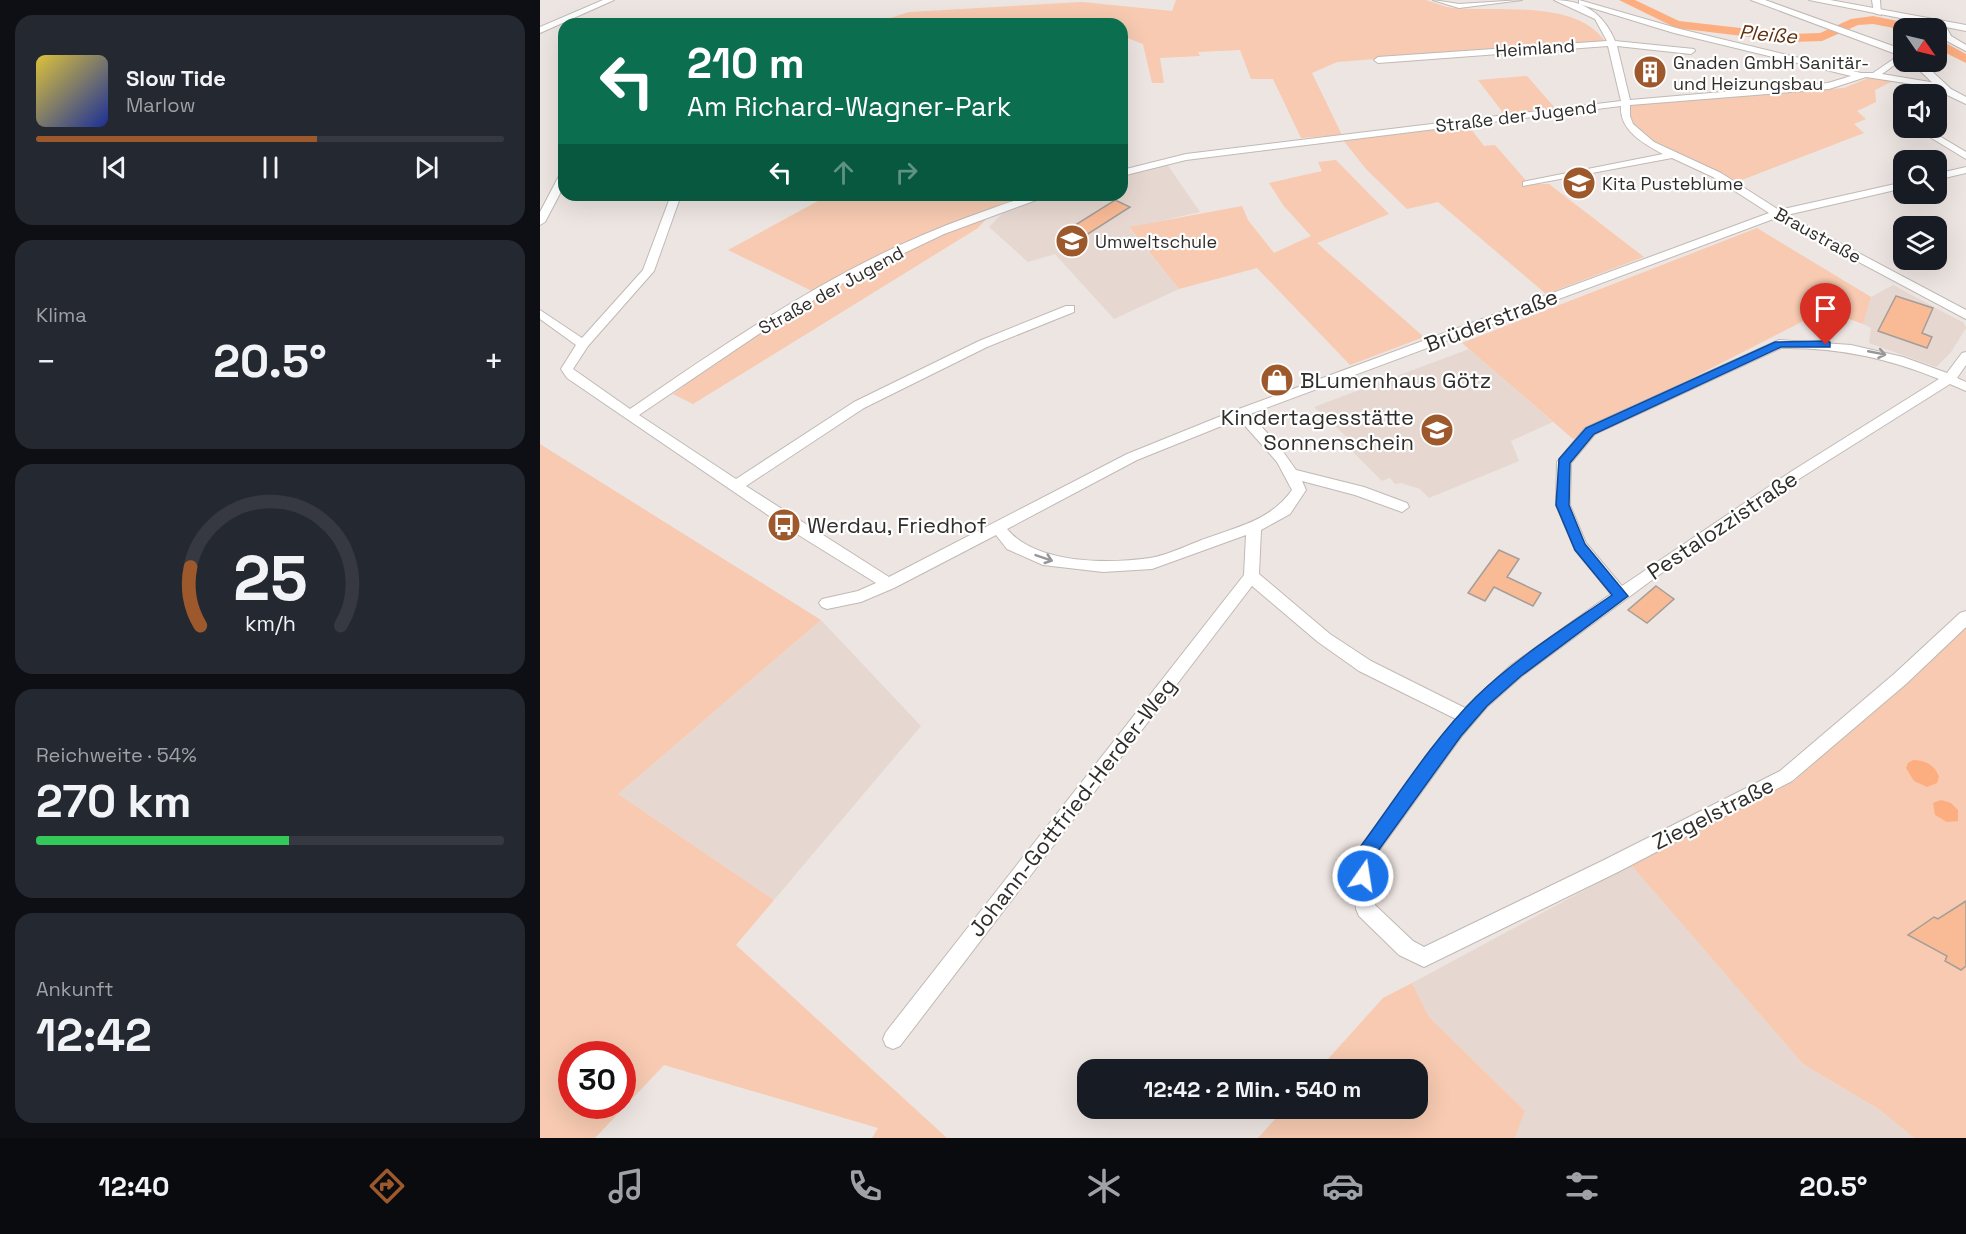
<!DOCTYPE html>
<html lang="de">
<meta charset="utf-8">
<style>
body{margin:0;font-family:"Space Grotesk",sans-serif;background:#242831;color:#f1f3f6;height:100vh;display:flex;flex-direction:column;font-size:22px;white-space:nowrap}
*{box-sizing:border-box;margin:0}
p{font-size:20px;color:#9ea1a6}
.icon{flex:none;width:33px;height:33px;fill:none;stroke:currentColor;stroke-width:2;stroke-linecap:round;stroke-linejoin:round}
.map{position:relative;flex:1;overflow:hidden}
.sheet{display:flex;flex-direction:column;gap:15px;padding:15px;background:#0d0f14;width:540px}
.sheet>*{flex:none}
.banner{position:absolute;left:18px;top:18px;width:570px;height:183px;border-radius:18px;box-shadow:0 6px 24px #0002;background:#0b6e4f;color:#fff;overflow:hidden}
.needle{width:39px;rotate:124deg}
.fabs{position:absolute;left:1353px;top:18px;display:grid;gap:12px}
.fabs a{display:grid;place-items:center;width:54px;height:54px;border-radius:12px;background:#171b24;box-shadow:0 6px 24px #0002;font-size:30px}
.speed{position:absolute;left:18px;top:1041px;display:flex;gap:12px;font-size:30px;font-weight:700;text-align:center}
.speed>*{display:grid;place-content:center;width:78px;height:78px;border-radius:50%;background:#171b24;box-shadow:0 6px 24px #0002;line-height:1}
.speed .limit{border:9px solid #d22;background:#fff;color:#111}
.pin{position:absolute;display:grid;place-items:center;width:51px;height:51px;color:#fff;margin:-62px -26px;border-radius:50% 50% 50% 0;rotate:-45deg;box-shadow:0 0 6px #0007}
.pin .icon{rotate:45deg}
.me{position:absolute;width:66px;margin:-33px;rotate:13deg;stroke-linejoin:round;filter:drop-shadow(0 0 4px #0008)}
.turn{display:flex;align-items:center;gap:21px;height:126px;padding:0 30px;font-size:27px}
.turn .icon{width:78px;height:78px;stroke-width:2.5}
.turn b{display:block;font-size:42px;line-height:51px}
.lanes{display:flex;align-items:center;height:57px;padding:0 30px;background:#0003;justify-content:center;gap:30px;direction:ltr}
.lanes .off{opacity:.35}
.big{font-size:45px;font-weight:800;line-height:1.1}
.sheet .tile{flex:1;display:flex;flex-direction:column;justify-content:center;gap:9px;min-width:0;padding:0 21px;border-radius:18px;background:#242831}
.sheet .dial{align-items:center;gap:0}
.dial svg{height:156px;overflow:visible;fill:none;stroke:#363941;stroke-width:7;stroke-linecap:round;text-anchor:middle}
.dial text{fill:#f1f3f6;stroke:none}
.song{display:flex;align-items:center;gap:18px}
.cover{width:72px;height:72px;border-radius:9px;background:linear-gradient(135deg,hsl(50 70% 55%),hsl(230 70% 35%))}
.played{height:6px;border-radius:3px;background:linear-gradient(90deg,#9d582c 60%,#363941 60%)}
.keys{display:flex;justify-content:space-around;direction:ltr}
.heat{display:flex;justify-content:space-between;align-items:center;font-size:33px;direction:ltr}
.charge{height:9px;border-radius:4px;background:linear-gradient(90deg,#34c759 54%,#363941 0)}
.trip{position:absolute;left:537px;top:1059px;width:351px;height:60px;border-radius:18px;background:#171b24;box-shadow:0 6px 24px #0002;font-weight:800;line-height:60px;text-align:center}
.menu{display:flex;height:96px;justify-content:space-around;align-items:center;background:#090b0e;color:#9ea1a6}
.menu .icon{width:42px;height:42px}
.menu .on{color:#9d582c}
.menu b{font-size:27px;color:#f1f3f6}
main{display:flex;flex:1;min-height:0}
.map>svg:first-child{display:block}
.built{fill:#e6d8d0}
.green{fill:#f7cab1;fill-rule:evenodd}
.water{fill:#fcae80}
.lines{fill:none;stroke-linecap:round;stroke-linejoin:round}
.river{fill:#fcae80;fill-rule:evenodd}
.building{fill:#f9ba96;stroke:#a49d99;stroke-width:1.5}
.minor-casing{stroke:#c0b9b5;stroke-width:2}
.tertiary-casing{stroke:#c0b9b5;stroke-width:2}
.minor{fill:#fff;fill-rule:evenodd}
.tertiary{fill:#fff;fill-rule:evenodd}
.oneway{stroke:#989696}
.route{fill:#1a73e8;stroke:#114b97;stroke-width:1.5}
.labels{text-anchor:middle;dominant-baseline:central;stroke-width:4.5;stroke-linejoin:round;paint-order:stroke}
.far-street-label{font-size:18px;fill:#302e2c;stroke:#fff}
.far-poi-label{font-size:18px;fill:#302e2c;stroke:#fff;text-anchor:start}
.far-water-label{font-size:20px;font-style:italic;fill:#602f0d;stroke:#fff}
.street-label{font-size:22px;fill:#302e2c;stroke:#fff}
.poi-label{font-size:22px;fill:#302e2c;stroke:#fff;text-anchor:start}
</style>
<main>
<section class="sheet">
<div class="tile">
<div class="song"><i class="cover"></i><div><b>Slow Tide</b><p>Marlow</p></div></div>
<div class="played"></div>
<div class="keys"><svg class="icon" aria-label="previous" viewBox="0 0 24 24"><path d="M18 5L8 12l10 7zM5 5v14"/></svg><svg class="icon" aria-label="pause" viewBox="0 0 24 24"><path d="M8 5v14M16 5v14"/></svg><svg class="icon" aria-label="next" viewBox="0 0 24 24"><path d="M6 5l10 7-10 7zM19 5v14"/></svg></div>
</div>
<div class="tile"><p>Klima</p>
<div class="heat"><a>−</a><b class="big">20.5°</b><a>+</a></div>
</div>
<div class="tile dial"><svg viewBox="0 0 100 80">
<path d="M14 69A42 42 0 1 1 86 69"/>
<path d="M14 69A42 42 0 0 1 9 39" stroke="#9d582c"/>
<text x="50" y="56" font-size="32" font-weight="700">25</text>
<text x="50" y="72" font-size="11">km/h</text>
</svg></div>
<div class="tile"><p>Reichweite · 54%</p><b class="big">270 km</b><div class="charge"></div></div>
<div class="tile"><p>Ankunft</p><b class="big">12:42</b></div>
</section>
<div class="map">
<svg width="1426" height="1138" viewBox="0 0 1426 1138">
<rect width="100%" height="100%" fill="#ede5e1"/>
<path class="built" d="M627 164 660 212 589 228 639 289 574 319 515 254 488 262 449 227 467 209 512 195H582V176Z
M1353 285 1424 323 1426 328 1411 352 1396 367 1329 343 1331 328 1323 324 1331 297Z
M929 349 1013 422 971 441 979 461 889 498 880 489 861 483 855 484 850 478 842 481 803 442 808 438 774 407Z
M281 620 381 726 234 900 78 794Z
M1091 865 1263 1064 1340 1110 1374 1138H975L985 1111 889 1017 872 983Z"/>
<path class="green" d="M636 0H886C895 3 904 7 913 8 967 12 1035 0 1065 41L797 62 772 73 802 135 761 138 733 79H711L700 50 658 52 660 56 620 58 624 83H612L603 44 582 36V24H547L538 21 494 24H331L369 12 542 2 632 11Z
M987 76 1015 108 964 114 938 80Z
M1331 77 1353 81 1335 90 1336 102 1317 111 1326 119 1314 124 1324 133 1194 183 1131 155 1089 125 1086 103 1304 88Z
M928 125 944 146 955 145 989 184H1009L1104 257 1006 294 898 202 867 209 826 169 803 140Z
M796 160 849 214 777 243 884 337 810 365 717 268 639 289 589 227 702 206 708 220 734 253 771 236 743 205 729 183 782 171 778 162Z
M289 195H482L483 196C410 222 343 255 274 292L188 250Z
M448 217 438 228 153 404 133 394C228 321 336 259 448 217Z
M1217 228 1331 297 1323 324 1285 310 1033 439 922 343Z
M0 444 281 620 78 794 234 900 196 945 407 1138H332L338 1128 124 1065 55 1138H0ZM32 1054H82V1106H32Z
M1426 626V1138H1374L1340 1110 1263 1064 1091 865 1254 781Z
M872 983 889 1017 985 1111 975 1138H718L744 1109 878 1108V1070L779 1069 843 998Z"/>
<path class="water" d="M1373 760C1385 760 1395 765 1399 777L1397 783 1387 787 1374 781 1366 768 1368 763Z
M1401 800 1411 803 1418 810V821L1407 822 1395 815 1393 803Z"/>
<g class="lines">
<path class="river" d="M1079 0H1095L1139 21 1252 34 1280 33 1311 19 1333 16 1377 25 1379 28 1364 30 1333 24 1318 25 1282 41 1252 42 1136 28Z
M1396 38 1426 54V63L1396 48Z"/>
</g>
<path class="building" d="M575 200 590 207 537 241 521 234Z
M1356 296 1393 308 1382 333 1392 337 1387 348 1338 331Z
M742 371 751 382 732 389 722 378Z
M959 550 979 559 967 577 1001 593 993 606 954 587 945 601 928 593Z
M1116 586 1134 599 1107 623 1088 610Z
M1426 901V966L1421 970 1405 961 1407 956 1368 935 1394 917 1398 919Z"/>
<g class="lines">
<g class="minor-casing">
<path id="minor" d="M63 0H74L0 33V27Z
M893 0 919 4 982 0 919 8Z
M1014 0C1044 0 1064 14 1075 41L1154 49 1155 51 1151 54 1077 46 1090 100 1288 83 1311 76 1134 33 1039 4V0L1140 29 1321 73H1333L1364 52V58L1342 74 1402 84 1407 87 1405 89 1326 77 1289 89 1090 105V116L1093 124 1114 142 1181 173 1239 210 1364 182V188L1247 215 1426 310V319L1236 218 710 414 739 446 756 470 824 487 867 503 869 507 862 512 815 495 762 481 766 490 750 514 721 530 719 574 790 634 831 661 925 708 970 666 1071 594 1035 550 1016 505 1017 462 1045 428 1239 340 1311 345 1363 357 1407 373 1422 353 1426 352V365L1417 378 1426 382V391L1410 384 1262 477 1116 577 982 676 947 707 922 736 831 862 835 905 873 941 884 947 1064 860 1240 771 1354 674 1420 613 1426 611V627L1366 684 1252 781 1078 872 884 967 859 955 819 916 816 909 812 860 916 719 819 671 778 642 712 586 360 1046 353 1049 346 1046 343 1039 346 1032 704 575 706 535 612 569 563 572 503 565 467 549 456 535 354 588 321 602 287 609 282 607 279 603 282 599 318 591 336 583 244 526 27 378 21 369 36 345 0 319V310L42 338 103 270 131 195H141L114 271 48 346 33 369 90 409C198 335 307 260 431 216 457 207 483 195 510 195L404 234 312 278 238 321 99 415 196 479 314 402 439 341 526 306H534V312L447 347 324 408 206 486 349 577 587 454 696 410 1229 213 1173 177 1132 158 983 186V182L987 181 1123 154C1104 144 1079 130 1081 106L646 160 582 176V170L646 154 1081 101 1068 46 838 63 834 60 838 57 1067 41 1055 19ZM1241 348C1297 347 1348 358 1399 379L1252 471 1082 586 1046 543 1030 505 1031 463 1055 434ZM699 419 737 462 752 490C731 519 703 525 670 537 651 543 630 555 610 558 567 564 496 564 467 529L597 460Z
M1332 0H1340L1341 15 1334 13Z
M1397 21H1403L1411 36 1426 45V51L1405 40Z
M1354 30 1361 32 1364 47 1360 45Z
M1375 128H1386L1426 152V159Z
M1426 167V173L1396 180V174Z
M24 173V186L5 222 0 225V212L19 176Z"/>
</g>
<g class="tertiary-casing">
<path id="tertiary" d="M1211 0H1225L1364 50V57Z
M1269 0H1290L1426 25V31Z
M1371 62H1382L1411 89 1426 97V104L1403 93Z"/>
</g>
<use href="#minor" class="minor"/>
<use href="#tertiary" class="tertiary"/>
</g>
<defs><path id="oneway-shaft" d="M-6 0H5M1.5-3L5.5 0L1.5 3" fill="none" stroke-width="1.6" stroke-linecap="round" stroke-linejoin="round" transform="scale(1.5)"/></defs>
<g class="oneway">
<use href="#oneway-shaft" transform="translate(1337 353) rotate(11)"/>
<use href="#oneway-shaft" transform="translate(504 558) rotate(19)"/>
</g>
<path class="route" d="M1286 341 1290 342V347H1241L1054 434 1030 463 1029 505 1045 544 1088 596 981 676 947 706 921 736 830 862 831 876 829 882 823 884 817 882 813 860 815 854C854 802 890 743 936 697 976 658 1026 627 1072 595L1035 550 1016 505 1019 459 1046 428 1235 342Z"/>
<defs>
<g id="building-disc" transform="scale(1.725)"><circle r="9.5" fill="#9d582c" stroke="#fff"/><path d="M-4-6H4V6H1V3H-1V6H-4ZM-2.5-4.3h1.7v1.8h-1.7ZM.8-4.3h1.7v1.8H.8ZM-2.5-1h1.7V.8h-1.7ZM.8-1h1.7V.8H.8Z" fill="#fff"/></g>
<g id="school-disc" transform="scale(1.725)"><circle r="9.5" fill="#9d582c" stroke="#fff"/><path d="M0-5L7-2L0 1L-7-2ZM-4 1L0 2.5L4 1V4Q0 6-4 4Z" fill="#fff"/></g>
<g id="shop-disc" transform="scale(1.725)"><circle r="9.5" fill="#9d582c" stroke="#fff"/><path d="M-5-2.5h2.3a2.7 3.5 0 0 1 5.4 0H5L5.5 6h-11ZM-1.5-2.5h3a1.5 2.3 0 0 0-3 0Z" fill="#fff"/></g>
<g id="bus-disc" transform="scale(1.725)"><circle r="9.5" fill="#9d582c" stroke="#fff"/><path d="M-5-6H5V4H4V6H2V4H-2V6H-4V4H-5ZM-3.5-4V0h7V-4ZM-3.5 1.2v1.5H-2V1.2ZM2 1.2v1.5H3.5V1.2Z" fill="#fff"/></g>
</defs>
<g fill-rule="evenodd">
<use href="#building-disc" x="1110" y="72"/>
<use href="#school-disc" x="1039" y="183"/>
<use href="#school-disc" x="532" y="241"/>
<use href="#shop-disc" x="737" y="380"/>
<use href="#school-disc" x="897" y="430"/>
<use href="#bus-disc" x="244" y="525"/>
</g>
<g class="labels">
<g class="far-street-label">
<text transform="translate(995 48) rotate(-4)">Heimland</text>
<text transform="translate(976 116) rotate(-7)">Straße der Jugend</text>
<text transform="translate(1278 235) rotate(29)">Braustraße</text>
<text transform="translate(291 290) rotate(-29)">Straße der Jugend</text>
</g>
<g class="far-poi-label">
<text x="1133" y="62">Gnaden GmbH Sanitär-<tspan x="1133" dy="21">und Heizungsbau</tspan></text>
<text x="1062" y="183">Kita Pusteblume</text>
<text x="555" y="241">Umweltschule</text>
</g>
<g class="far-water-label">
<text transform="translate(1228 34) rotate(5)">Pleiße</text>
</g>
<g class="street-label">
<text transform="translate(951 320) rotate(-21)">Brüderstraße</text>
<text transform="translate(1182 525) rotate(-34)">Pestalozzistraße</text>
<text transform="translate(532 807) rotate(-52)">Johann-Gottfried-Herder-Weg</text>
<text transform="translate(1173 813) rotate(-27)">Ziegelstraße</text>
</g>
<g class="poi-label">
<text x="760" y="380">BLumenhaus Götz</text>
<text x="874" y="417" text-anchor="end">Kindertagesstätte<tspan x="874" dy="25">Sonnenschein</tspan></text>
<text x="267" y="525">Werdau, Friedhof</text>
</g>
</g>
</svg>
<div class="fabs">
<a><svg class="needle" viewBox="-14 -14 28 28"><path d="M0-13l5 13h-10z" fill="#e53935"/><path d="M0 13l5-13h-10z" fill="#9ea1a6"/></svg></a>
<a><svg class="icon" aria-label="sound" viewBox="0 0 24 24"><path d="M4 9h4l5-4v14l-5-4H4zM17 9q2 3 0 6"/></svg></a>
<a><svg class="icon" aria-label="search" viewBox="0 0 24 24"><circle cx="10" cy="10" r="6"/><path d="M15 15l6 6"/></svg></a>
<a><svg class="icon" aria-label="layers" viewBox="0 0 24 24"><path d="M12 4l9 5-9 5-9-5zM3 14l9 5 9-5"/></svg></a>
</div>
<div class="speed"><div class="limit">30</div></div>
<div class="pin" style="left:1286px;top:345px;background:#d93025"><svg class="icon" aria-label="arrive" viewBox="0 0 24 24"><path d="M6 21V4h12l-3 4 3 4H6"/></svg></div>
<svg class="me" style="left:823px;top:876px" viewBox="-20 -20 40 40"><circle r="17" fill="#1a73e8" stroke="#fff" stroke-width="3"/><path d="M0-11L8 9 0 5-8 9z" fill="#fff"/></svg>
<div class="trip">12:42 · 2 Min. · 540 m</div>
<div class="banner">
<div class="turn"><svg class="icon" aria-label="left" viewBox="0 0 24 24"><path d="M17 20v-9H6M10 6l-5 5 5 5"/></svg><div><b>210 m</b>Am Richard-Wagner-Park</div></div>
<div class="lanes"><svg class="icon" aria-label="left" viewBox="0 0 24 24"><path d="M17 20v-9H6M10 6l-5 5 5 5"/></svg><svg class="icon off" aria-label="ahead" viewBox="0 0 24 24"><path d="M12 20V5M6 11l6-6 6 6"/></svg><svg class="icon off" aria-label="right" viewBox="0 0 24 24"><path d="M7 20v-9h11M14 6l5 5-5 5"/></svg></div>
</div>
</div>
</main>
<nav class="menu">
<b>12:40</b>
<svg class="icon on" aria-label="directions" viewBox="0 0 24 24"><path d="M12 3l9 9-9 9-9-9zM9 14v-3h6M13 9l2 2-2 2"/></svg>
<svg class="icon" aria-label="music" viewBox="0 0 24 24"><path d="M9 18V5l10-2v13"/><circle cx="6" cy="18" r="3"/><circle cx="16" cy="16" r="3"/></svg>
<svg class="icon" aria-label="phone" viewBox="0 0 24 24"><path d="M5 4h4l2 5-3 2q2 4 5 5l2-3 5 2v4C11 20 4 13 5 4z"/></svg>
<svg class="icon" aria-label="climate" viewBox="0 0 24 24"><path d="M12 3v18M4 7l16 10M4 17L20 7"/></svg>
<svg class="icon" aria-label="car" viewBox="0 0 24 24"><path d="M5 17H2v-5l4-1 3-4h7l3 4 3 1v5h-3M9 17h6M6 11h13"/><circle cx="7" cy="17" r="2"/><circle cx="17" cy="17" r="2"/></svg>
<svg class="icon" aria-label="filters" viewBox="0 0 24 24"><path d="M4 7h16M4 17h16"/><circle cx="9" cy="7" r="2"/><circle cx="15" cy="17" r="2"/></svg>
<b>20.5°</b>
</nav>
